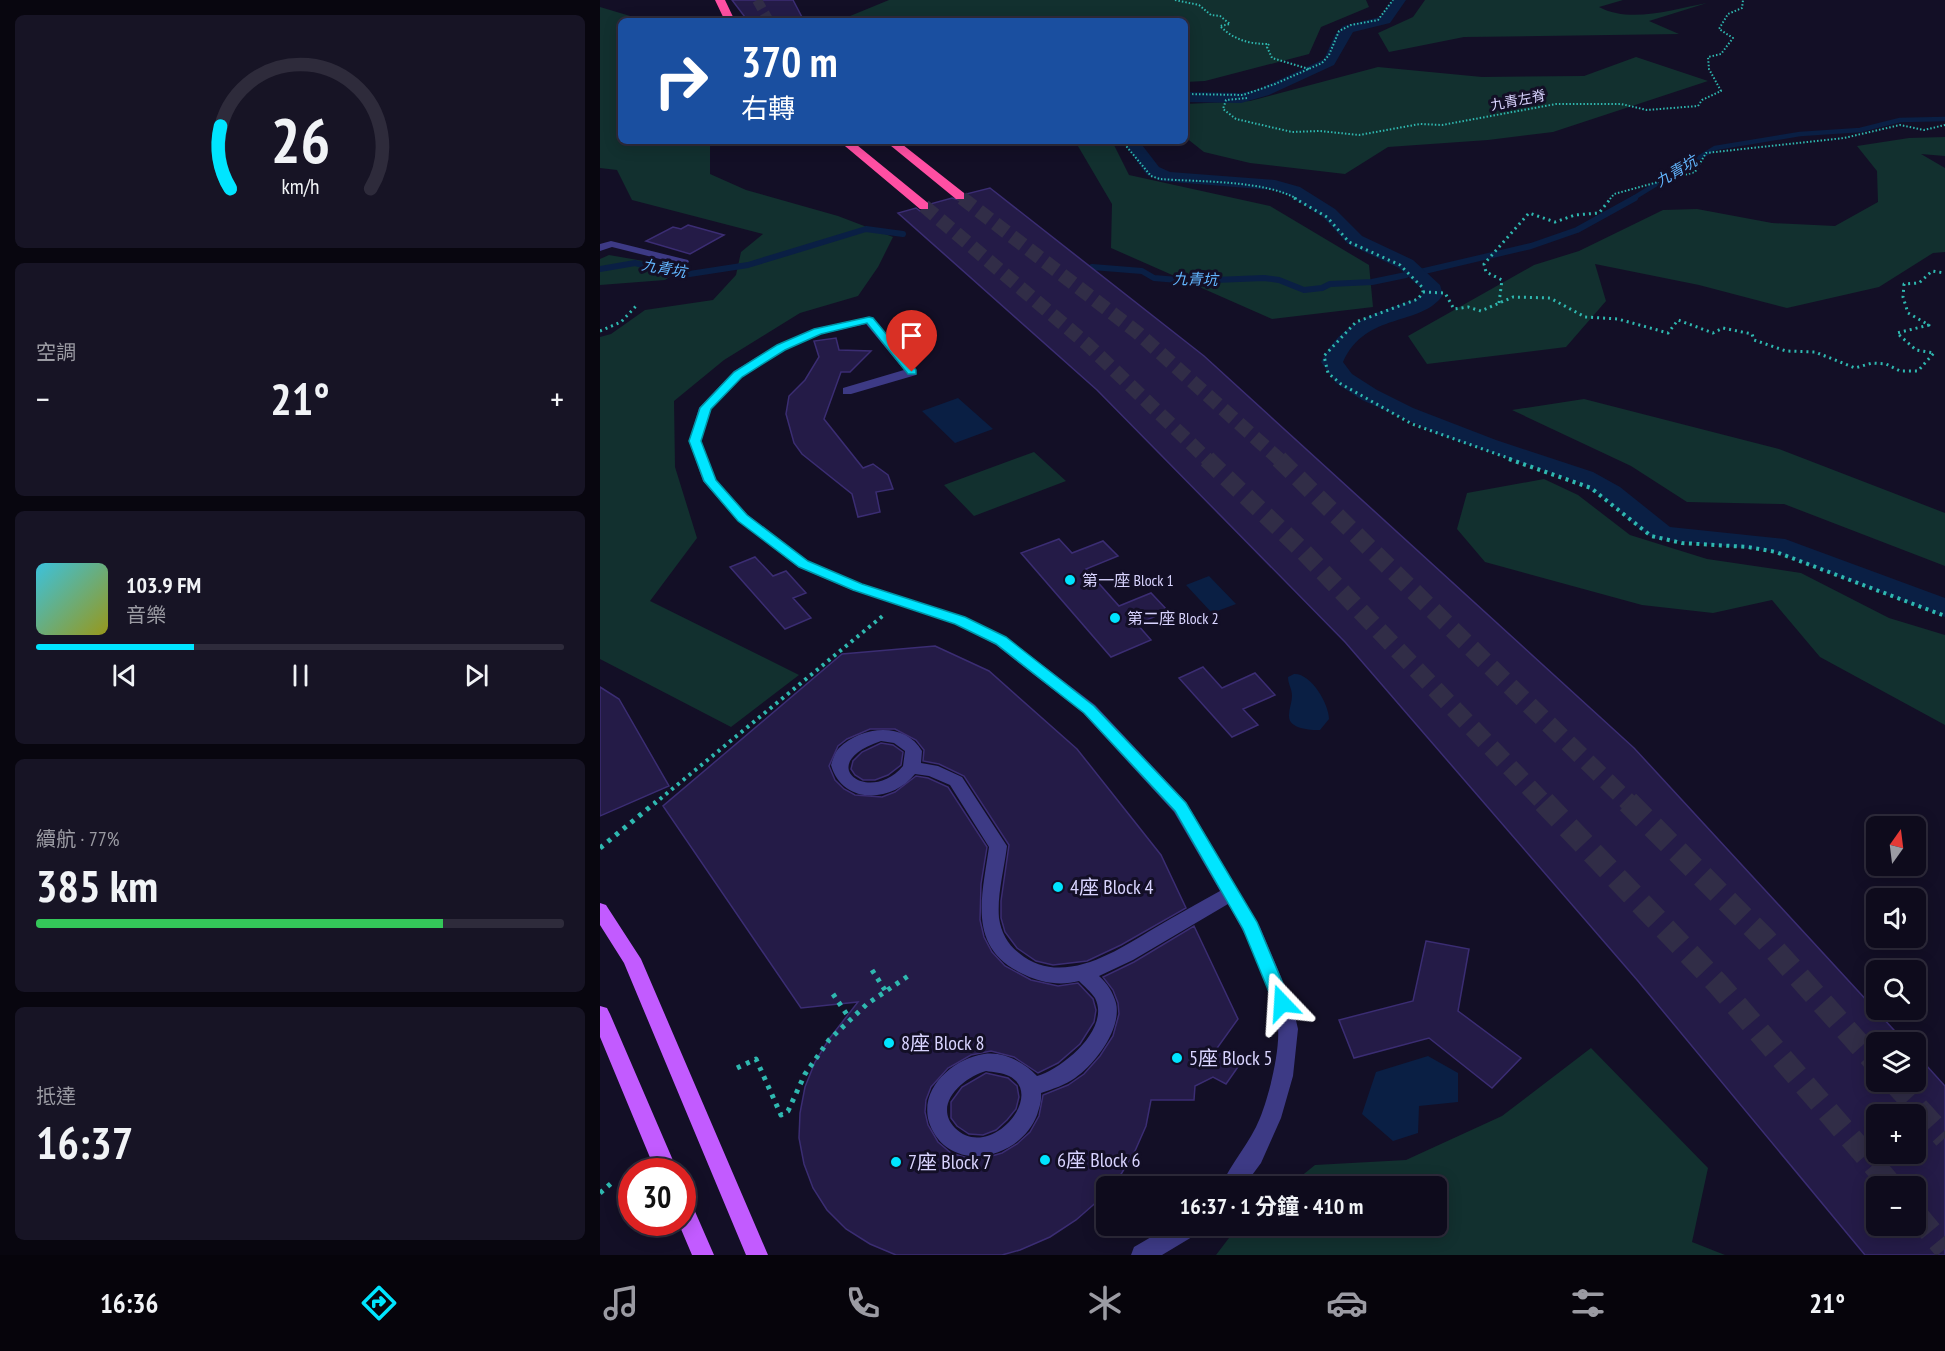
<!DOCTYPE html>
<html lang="zh-TW">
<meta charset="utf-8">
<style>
body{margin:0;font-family:"PT Sans Narrow","Noto Sans TC",sans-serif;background:#171425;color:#f1f3f6;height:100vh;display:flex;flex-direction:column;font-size:22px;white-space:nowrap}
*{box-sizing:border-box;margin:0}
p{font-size:20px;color:#9b9ba3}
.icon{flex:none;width:33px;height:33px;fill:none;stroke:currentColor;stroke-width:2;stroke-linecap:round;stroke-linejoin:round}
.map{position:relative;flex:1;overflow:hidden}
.panel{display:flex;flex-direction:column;gap:15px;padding:15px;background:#08060f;width:600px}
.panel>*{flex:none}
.hud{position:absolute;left:18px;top:18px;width:570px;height:126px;border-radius:9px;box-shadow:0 3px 15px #0003,0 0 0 2px #2e2b3b;background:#1a4fa0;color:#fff;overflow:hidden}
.needle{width:39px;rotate:14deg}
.buttons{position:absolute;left:1266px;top:816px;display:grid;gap:12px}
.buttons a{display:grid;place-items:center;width:60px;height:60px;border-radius:9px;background:#0e0b1c;box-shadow:0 3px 15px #0003,0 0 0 2px #2e2b3b;font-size:30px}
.speed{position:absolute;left:18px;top:1158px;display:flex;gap:12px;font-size:30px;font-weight:700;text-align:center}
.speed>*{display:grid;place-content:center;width:78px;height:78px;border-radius:50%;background:#0e0b1c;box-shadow:0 3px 15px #0003,0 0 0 2px #2e2b3b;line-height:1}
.speed .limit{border:9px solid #d22;background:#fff;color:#111}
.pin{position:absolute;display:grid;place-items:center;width:51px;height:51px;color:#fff;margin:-62px -26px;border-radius:50% 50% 50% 0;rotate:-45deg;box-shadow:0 0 6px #0007}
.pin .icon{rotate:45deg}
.me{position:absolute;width:66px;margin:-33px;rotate:340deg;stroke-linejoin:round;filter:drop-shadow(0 0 4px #0008)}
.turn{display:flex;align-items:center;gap:21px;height:126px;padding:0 24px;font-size:27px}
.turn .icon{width:78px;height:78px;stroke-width:2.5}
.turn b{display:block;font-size:42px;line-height:51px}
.big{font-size:45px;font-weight:700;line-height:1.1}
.panel .widget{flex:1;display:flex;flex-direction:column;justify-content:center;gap:9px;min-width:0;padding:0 21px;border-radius:9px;background:#171425}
.panel .dial{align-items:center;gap:0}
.dial svg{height:156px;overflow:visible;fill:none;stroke:#2e2b3b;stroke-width:7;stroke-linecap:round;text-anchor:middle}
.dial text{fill:#f1f3f6;stroke:none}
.song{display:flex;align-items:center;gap:18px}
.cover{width:72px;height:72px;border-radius:9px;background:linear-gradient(135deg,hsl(190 70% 55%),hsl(60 70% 35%))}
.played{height:6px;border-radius:3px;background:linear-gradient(90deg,#00e5ff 30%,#2e2b3b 30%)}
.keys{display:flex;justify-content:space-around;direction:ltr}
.heat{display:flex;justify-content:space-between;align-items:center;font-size:33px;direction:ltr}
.charge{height:9px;border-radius:4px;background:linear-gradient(90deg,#34c759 77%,#2e2b3b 0)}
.trip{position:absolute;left:496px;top:1176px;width:351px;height:60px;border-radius:9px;background:#0e0b1c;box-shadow:0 3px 15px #0003,0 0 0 2px #2e2b3b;font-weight:700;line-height:60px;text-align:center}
.dock{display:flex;height:96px;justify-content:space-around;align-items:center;background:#06040b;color:#9b9ba3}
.dock .icon{width:42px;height:42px}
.dock .selected{color:#00e5ff}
.dock b{font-size:27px;color:#f1f3f6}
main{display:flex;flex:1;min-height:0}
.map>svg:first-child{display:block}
.green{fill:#12302f}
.water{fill:#0a1f44}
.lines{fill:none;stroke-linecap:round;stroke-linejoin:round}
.stream-far1{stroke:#0a1f44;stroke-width:4.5}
.stream{stroke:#0a1f44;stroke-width:6}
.canal{fill:#0a1f44;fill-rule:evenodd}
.building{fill:#241b47;stroke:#3b2d73;stroke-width:1.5;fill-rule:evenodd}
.highway-tunnel-far3{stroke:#312d47;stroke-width:10;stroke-dasharray:10 5;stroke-linecap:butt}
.highway-tunnel-far2{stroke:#312d47;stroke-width:14;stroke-dasharray:14 7;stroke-linecap:butt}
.highway-tunnel-far1{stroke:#312d47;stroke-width:18;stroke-dasharray:18 9;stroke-linecap:butt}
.highway-tunnel{stroke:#312d47;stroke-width:23;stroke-dasharray:23 12;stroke-linecap:butt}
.path-far3{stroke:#2fb8b0;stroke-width:2;stroke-dasharray:1.5 2;stroke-linecap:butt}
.path-far2{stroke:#2fb8b0;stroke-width:3;stroke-dasharray:2 4;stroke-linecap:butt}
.path-far1{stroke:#2fb8b0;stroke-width:4;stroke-dasharray:3 4.5;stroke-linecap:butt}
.path{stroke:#2fb8b0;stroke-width:5;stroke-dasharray:4 6;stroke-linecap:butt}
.minor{fill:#3d3a85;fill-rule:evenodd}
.major{fill:#c25bff;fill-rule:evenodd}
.highway{fill:#ff4fa3;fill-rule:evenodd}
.route{fill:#00e5ff;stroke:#0095a6;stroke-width:1.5}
.poi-dot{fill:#00e5ff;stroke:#130f26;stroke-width:2}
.labels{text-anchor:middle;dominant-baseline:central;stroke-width:6;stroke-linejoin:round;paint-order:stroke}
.far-street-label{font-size:14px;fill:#d9d4ff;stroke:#130f26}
.far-water-label{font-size:15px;font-style:italic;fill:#62b6ff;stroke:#130f26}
.poi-label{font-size:16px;fill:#d9d4ff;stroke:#130f26;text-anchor:start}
.near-poi-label{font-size:20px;fill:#d9d4ff;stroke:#130f26;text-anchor:start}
</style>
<main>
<section class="panel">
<div class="widget dial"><svg viewBox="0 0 100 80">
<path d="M14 69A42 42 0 1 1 86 69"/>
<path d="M14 69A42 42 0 0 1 9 37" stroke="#00e5ff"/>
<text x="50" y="56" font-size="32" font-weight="700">26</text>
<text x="50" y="72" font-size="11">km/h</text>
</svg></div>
<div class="widget"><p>空調</p>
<div class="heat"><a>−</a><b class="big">21°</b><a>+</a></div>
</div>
<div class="widget">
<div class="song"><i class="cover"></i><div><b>103.9 FM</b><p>音樂</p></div></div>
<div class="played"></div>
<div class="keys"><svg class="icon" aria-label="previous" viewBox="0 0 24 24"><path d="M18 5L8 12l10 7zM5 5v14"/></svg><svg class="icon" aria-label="pause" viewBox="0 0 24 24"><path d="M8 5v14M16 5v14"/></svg><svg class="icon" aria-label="next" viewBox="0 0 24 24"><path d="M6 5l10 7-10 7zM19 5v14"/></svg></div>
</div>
<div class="widget"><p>續航 · 77%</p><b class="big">385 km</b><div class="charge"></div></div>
<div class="widget"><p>抵達</p><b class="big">16:37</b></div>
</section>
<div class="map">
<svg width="1345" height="1255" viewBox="0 0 1345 1255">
<rect width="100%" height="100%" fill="#130f26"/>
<path class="green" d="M289 0H766L769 7 721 27 709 54 605 81 585 82V21H238Z
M825 0H1023L999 7C1031 24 1073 9 1107 3L1049 21 1079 34 864 37 789 52 778 33 813 17Z
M0 7 47 21H21V141H110V174L146 190 238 216 293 237 278 267 258 296 200 313 124 360 74 401 75 467 97 538 50 601 199 675 131 727 0 659V337L11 334 45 310 113 300 136 275 141 252 163 234 32 200 17 170 0 168Z
M1036 57 1108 81 953 132 888 140 788 147 745 174 650 163 604 152 585 137V104L650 101 778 67 882 77 984 76Z
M1345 137V156L1321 154 1345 168V252L1333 253 1279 287 1187 308 1099 285 995 264 1006 301 966 347 827 364 808 336 934 265 979 251 1063 210 1097 209 1172 223 1235 226 1278 202 1277 171 1257 146 1309 138Z
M475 141H512L529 175 670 206 769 265 773 307 672 319 511 248 512 204Z
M9 255 84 268 65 280 0 285V259Z
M984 399 1179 449 1345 513V566L1184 504 1087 502 1031 466 912 410Z
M434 452 466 481 374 516 344 485Z
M944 479 978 495 1030 535 1107 559 1201 573 1289 618 1345 635V725L1220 657 1172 600 1113 613 1042 605 885 562 857 529 867 493Z
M991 1048 1108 1168 1092 1242 1125 1255H616L632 1234 642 1226H837V1186H689L715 1165 806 1160 902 1116Z"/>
<path class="water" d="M358 398 393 429 355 443 322 411Z
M609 576 636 604 612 613 586 585Z
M694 674C711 673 729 704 729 719L720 730C710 730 688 729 689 715 689 709 692 702 692 696 692 689 688 684 688 677Z
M828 1056 858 1073V1102L819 1106 818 1133 793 1141 762 1114 776 1072Z"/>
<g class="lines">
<path class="stream-far1" d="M1032 199 1115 148 1200 134 1260 130 1300 120 1345 119"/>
<path class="stream" d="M492 267 542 271 554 278 590 281 664 278 679 280 704 290 722 288 730 284 772 282 806 275
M0 269 35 263 83 275 148 265 266 229 303 234
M820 272 931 246 977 230 1035 198"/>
<path class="canal" d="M792 0H806L790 23 753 32 734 65 669 95 641 103 585 102V92L641 93 659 89 724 59 735 35 743 26 780 17Z
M522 141H539L559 167 570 172 675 180 700 187 735 209 762 236 813 260 840 285 843 295C821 327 766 311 743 362L752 374 777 390 813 408 896 440 993 472 1020 487 1070 527 1185 539 1345 598V617L1172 551 1056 539 1046 534 1002 497 977 482 838 434 762 400 736 383 721 362C743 318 779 313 821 297L823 290 799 268 748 244 723 217 688 195 673 190 561 181 547 175Z"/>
</g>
<path class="building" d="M132 0H193L204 21H148Z
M390 188 604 356 1034 748 1305 1042H1276V1082H1316V1054L1345 1086V1255H1265L1038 981 745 642 497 390 298 213 316 208 320 211H328L330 204 352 198 364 201 366 194ZM1276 1114H1316V1154H1276ZM1276 1186H1316V1226H1276Z
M88 225 124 235 90 254 46 241 73 227 81 229Z
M236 338 239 350 271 351 250 372H241L224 419 263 468 273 464 288 475 293 489 276 492 280 512 258 517 252 494 202 454 194 443 186 414 189 396 205 380 219 357 214 341Z
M459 539 472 553 503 541 518 556 486 569 519 606 551 593 568 611 537 624 551 640 511 657 421 553Z
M155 557 173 576 186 571 206 593 193 598 211 618 185 629 130 567Z
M335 646 389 671 477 749 561 855 586 908 521 945 487 961 453 965 436 961 417 948 405 932 401 918V901L409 845 364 776 339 764 323 761 324 750 316 740 295 729H270L247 739 238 746 229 766 235 780 244 789 255 795 282 797 295 792 316 776 328 778 348 787 387 847 381 884 380 920 384 937 392 952 405 966 431 980 458 986 478 983 493 999 496 1010 494 1022 480 1044 458 1063 438 1073 414 1057 391 1051 371 1055 348 1068 331 1087 326 1100 325 1112 328 1125 338 1142 351 1153 368 1158H385L402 1153 417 1144 430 1132 439 1116 443 1095 468 1085 484 1074 500 1056 513 1036 519 1014 518 1003 513 990 503 977 534 962 594 926 638 1019 615 1051 640 1064 626 1084 613 1077 595 1086 594 1100H551L546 1126 535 1151 520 1176 511 1186H507V1191L500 1199 476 1220 450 1237 420 1250 402 1255H296L270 1244 246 1229 227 1210 213 1188 204 1164 199 1138 200 1113 205 1087 215 1062 229 1039 258 1002 201 1008 63 806 242 654Z
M603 667 622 688 655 673 675 695 643 709 658 725 632 737 579 678Z
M0 687 19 699 69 786 0 816Z
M281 743 293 745 303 752 301 765 288 775 275 780H263L255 775 251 769 253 761 262 752Z
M826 941 869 949 858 1011 921 1058 892 1088 829 1038 754 1058 739 1020 813 1001Z
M386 1073 408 1078 417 1086 419 1097 416 1109 407 1120 396 1130 383 1135 369 1134 357 1126 351 1118V1102L362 1087Z"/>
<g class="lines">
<path class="highway-tunnel-far3" d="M157 0 169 21
M360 196 364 199"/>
<path class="highway-tunnel-far2" d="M362 198 538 333 680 460
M324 206 488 345 608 460"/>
<path class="highway-tunnel-far1" d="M607 459 702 550 945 804
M679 459 1030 804"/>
<path class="highway-tunnel" d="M944 802 1118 984 1292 1186
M1028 802 1165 939 1276 1063
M1294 1082 1345 1138
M1316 1214 1345 1249"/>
<path class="path-far3" d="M575 0 599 5 611 15 620 16 630 24 620 26C634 40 649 44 669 44L667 47 672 58 709 69
M585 94 643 95 675 84 722 63 729 55 739 31 751 25 778 20 793 0
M647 98 626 100 623 109 636 119 692 132 720 131 759 135 820 124 842 125 956 104H1021L1047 110 1098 106 1102 100 1121 91 1109 69 1108 57 1121 54 1133 38 1119 29 1128 14 1142 8 1143 0
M522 141 551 176 560 179C598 182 665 180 697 199
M1010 199 1014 194 1095 172 1106 153 1244 138 1300 125 1324 130 1345 125"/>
<path class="path-far2" d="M694 198 727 217 749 242 800 265 822 287 823 292 818 299 756 322 724 356 728 373 741 384 812 424 914 460
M823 292 845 293 854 309 868 307 881 311 913 297 950 298 985 317 1018 319 1068 333 1078 320 1113 333 1123 328 1152 334 1154 340 1186 351 1215 352 1255 368 1272 363 1286 364 1300 371H1318L1334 353 1316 350 1297 333 1329 325 1308 313 1303 297 1304 284 1319 283 1332 271 1345 273
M899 303 902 280 886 272 884 264 929 213 955 222 975 215 999 213 1011 198
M0 331 21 322 38 304"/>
<path class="path-far1" d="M909 459 991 488 1051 536 1082 543 1148 547 1176 552 1345 616
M54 804 285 614"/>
<path class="path" d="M0 848 56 802
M272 970 285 990
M233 994 250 1019
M137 1068 156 1059 181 1115 188 1111 205 1074 229 1040 267 1004 311 974
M0 1193 15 1180"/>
<path class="minor" d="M11 241 88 260 89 262 84 265 12 247 0 251V244Z
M269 317 273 318 316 369V375L251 394H243V388L304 370 266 324 221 334 185 349 142 377 111 409 101 441 116 480 148 515 208 561 262 584 365 617 406 637 495 705 586 802 660 927 692 1003 698 1029 693 1076 681 1118 661 1163 644 1186H621C631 1163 650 1143 660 1118 669 1096 680 1051 678 1028 674 987 648 939 628 904L533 960 499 976C507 983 513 992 516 1003 522 1029 495 1064 475 1078 465 1085 453 1089 441 1093 442 1101 439 1108 437 1115 420 1160 350 1175 330 1125 317 1090 352 1059 384 1054 403 1051 424 1062 437 1076 462 1069 511 1029 495 998 491 992 484 986 479 981 461 986 442 983 425 975 366 949 382 897 389 847L350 785 329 776 315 774C292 803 242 805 231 765 233 759 235 752 239 748 261 726 305 721 322 751L321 763 338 766 362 777 407 846C404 870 397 895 399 918 401 932 408 945 419 953 461 988 515 952 553 929 575 916 598 903 620 891L574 812 483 713 396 645 355 623 252 590 198 567 138 521 103 481 89 441 99 408 134 371 177 345 214 329ZM281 741 294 743 305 751 303 766C269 806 212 764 281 741ZM386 1071C393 1072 403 1073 409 1076 447 1095 389 1162 355 1128 332 1104 364 1077 386 1071Z
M570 1226H600L597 1234 562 1255H531L534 1247Z"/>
<path class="major" d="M0 903 6 905 41 959 168 1255H146L24 963 0 925Z
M0 1006 7 1008 10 1014 78 1172H56L0 1037Z
M82 1197 90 1200 114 1255H92L78 1222H82Z"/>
<path class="highway" d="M115 0H125L135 21H125Z
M239 141H252L328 203V209H320Z
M285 141H298L364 193V199H356Z"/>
</g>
<path class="route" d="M269 317 273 318 316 370V374H308L267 323 221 334 185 350 142 377 111 409 101 441 116 480 147 515 208 561 262 584 365 617 406 637 494 706 586 803 657 922 691 1003 688 1009 682 1011 676 1009 643 929 575 811 484 713 396 644 355 624 253 590 199 567 138 521 104 481 89 441 100 408 134 372 177 345 214 329Z"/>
<g class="poi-dot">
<circle cx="470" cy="580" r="6"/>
<circle cx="515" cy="618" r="6"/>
<circle cx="458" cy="887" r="6"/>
<circle cx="289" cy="1043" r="6"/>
<circle cx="577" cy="1058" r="6"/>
<circle cx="445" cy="1160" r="6"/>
<circle cx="296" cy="1162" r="6"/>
</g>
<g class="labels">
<g class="far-street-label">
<text transform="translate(918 100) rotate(-11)">九青左脊</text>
</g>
<g class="far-water-label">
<text transform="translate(1076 171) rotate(-31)">九青坑</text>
<text transform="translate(64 268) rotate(10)">九青坑</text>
<text transform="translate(595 279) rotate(1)">九青坑</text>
</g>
<g class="poi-label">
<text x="482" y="580">第一座 Block 1</text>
<text x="527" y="618">第二座 Block 2</text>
</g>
<g class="near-poi-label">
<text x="470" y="887">4座 Block 4</text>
<text x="301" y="1043">8座 Block 8</text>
<text x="589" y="1058">5座 Block 5</text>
<text x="457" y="1160">6座 Block 6</text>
<text x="308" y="1162">7座 Block 7</text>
</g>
</g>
</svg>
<div class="buttons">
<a><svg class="needle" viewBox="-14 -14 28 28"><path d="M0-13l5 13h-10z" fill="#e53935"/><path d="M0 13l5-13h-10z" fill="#9b9ba3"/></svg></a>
<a><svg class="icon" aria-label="sound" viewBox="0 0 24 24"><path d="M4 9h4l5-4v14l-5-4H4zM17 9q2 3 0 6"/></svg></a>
<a><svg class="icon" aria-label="search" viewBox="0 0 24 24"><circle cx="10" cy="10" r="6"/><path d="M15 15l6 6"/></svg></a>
<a><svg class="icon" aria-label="layers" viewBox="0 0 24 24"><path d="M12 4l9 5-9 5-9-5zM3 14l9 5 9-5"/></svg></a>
<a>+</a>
<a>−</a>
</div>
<div class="speed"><div class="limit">30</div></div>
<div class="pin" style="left:312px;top:372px;background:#d93025"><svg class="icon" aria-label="arrive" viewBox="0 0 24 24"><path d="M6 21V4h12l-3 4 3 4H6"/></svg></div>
<svg class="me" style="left:682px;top:1003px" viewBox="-20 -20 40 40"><path d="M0-17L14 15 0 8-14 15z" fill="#00e5ff" stroke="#fff" stroke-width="4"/></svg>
<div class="trip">16:37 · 1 分鐘 · 410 m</div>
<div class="hud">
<div class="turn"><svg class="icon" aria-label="right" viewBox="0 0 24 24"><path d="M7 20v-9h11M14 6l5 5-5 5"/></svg><div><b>370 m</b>右轉</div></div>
</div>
</div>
</main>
<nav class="dock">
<b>16:36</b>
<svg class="icon selected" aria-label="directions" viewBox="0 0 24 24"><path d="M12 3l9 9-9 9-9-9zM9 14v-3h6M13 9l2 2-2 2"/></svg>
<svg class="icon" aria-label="music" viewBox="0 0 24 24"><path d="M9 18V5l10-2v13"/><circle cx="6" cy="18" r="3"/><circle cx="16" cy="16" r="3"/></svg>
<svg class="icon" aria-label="phone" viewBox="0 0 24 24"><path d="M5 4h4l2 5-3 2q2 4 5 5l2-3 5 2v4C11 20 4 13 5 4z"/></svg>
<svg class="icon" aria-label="climate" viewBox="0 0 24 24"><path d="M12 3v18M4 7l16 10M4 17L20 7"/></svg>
<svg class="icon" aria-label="car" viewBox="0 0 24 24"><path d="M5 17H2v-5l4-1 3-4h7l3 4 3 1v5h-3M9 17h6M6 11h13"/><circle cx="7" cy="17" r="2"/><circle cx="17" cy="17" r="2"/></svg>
<svg class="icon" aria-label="filters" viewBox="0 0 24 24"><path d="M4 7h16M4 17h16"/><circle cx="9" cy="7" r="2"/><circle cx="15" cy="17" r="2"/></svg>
<b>21°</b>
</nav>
